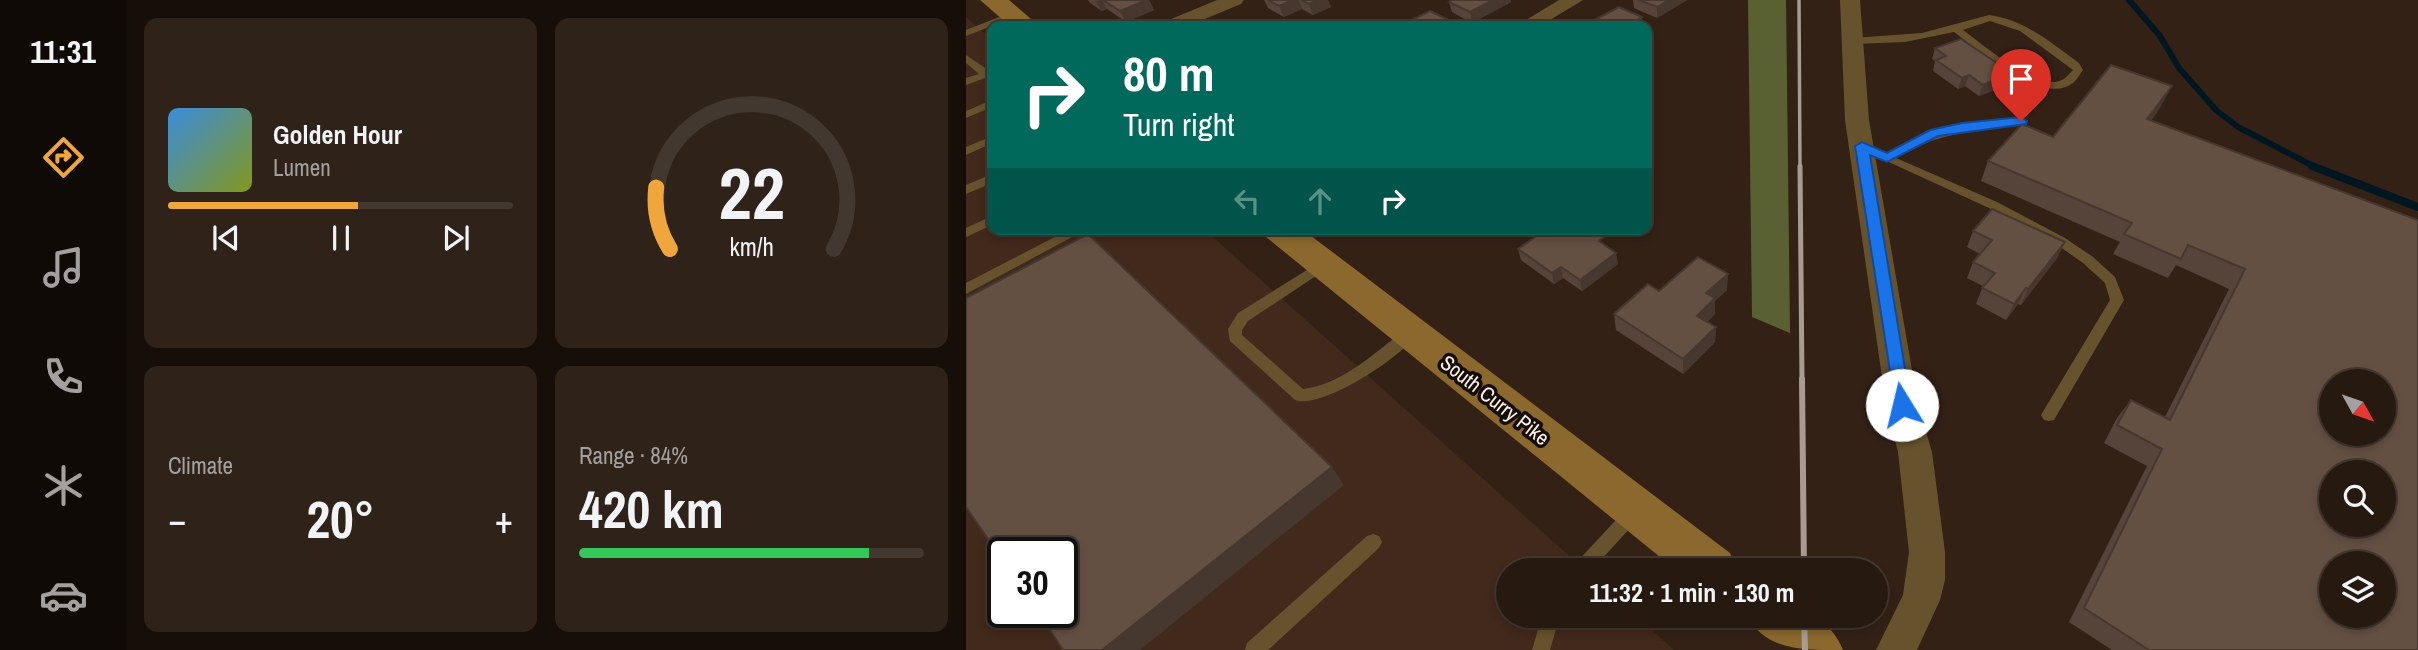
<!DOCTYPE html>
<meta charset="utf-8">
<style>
body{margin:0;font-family:"Archivo Narrow",sans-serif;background:#2e2219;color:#f1f3f6;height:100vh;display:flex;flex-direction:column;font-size:26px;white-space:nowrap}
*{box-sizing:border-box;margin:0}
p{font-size:23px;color:#a4a09f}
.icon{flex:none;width:38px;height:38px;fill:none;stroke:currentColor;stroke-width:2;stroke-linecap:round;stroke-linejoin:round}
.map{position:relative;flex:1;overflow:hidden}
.side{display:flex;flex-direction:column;gap:18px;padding:18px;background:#150e09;width:840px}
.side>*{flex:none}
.top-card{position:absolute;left:21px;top:21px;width:665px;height:214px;border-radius:14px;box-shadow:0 4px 10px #0003,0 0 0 2px #423830;background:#00695c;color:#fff;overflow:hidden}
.needle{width:46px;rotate:130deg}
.fabs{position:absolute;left:1353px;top:369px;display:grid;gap:14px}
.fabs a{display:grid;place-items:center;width:77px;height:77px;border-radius:50%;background:#261910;box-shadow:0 4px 10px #0003,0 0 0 2px #423830;font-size:35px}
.speed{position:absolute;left:21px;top:537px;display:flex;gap:14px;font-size:35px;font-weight:700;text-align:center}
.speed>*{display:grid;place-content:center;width:91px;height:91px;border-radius:50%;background:#261910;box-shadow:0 4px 10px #0003,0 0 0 2px #423830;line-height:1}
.speed .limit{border:4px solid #111;border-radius:10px;background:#fff;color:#111}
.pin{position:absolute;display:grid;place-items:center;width:60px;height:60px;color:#fff;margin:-72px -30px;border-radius:50% 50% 50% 0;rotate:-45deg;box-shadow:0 0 7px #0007}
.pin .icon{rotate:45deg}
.me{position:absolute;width:77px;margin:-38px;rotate:351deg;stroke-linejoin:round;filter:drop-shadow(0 0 5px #0008)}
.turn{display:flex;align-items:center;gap:24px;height:147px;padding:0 21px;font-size:32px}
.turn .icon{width:91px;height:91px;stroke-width:2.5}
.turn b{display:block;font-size:49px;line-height:60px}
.lanes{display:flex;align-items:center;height:66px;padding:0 21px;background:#0003;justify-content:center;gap:35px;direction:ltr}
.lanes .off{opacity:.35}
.big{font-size:52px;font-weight:800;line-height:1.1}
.side .widget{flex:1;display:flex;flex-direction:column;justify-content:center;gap:10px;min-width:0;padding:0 24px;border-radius:14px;background:#2e2219}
.side .dial{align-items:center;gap:0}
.dial svg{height:182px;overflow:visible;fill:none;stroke:#423830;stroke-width:7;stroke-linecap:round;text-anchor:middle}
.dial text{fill:#f1f3f6;stroke:none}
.song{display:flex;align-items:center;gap:21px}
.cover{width:84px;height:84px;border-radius:10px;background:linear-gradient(135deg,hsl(210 70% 55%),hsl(70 70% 35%))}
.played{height:7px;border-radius:4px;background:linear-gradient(90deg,#efa73d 55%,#423830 55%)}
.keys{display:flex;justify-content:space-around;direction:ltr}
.heat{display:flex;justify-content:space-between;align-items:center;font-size:38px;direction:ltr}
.charge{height:10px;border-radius:5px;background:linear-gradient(90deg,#34c759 84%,#423830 0)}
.side .tiles{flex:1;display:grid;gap:18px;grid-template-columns:repeat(2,1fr)}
.trip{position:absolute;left:530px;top:558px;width:392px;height:70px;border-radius:35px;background:#261910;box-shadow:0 4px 10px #0003,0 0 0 2px #423830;font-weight:800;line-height:70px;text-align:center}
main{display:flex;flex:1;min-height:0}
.menu{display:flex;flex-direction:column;width:126px;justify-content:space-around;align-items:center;background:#0f0a06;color:#a4a09f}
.menu .icon{width:49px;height:49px}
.menu .selected{color:#efa73d}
.menu b{font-size:32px;color:#f1f3f6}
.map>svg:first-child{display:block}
.built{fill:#41291b;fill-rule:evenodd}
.forest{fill:#596133}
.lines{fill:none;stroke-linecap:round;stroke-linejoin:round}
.stream-far1{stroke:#001721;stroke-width:6}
.stream{stroke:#001721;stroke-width:8}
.lane{fill:#67522e;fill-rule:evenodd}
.street{fill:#67522e;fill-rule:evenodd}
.secondary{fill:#8b692e;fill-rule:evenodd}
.rail-far2{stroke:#aa9b92;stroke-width:3.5}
.rail-far1{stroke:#aa9b92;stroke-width:5}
.rail{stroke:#aa9b92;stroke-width:6}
.wall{fill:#56443a}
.shaded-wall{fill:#46372f}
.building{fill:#644f43;stroke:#46372f;stroke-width:2;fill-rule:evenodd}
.route{fill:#1a73e8;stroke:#114b97;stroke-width:2}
.labels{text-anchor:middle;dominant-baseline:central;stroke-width:7;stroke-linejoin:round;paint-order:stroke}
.street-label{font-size:21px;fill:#fef1ea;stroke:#150d08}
</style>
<main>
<nav class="menu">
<b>11:31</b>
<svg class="icon selected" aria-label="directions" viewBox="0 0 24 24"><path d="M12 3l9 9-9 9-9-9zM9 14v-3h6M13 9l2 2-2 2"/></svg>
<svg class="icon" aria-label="music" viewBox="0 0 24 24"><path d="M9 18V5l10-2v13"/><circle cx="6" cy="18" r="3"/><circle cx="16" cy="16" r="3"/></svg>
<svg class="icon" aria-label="phone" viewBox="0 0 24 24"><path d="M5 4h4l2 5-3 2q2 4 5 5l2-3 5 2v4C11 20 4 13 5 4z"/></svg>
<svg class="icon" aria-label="climate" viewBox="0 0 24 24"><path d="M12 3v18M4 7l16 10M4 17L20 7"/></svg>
<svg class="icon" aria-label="car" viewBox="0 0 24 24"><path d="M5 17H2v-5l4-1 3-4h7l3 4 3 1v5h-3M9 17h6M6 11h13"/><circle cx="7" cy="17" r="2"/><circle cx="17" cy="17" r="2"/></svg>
</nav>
<section class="side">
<div class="tiles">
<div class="widget">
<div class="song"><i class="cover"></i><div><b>Golden Hour</b><p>Lumen</p></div></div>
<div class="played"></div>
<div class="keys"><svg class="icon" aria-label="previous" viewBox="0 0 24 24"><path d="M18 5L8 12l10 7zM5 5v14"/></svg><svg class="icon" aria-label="pause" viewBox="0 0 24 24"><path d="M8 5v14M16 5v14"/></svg><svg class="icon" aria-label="next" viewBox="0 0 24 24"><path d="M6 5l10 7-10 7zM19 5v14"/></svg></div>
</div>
<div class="widget dial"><svg viewBox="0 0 100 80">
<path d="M14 69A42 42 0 1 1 86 69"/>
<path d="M14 69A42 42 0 0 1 8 42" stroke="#efa73d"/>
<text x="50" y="56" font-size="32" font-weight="700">22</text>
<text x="50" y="72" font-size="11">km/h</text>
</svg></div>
<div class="widget"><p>Climate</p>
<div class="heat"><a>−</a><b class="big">20°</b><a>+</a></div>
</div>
<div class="widget"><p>Range · 84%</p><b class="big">420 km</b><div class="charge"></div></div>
</div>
</section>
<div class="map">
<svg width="1452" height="650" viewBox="0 0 1452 650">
<rect width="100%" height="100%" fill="#332116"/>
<path class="built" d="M0 17 26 40V229H238L619 570H542V616H670L708 650H0ZM37 553H96V612H37Z"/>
<path class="forest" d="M782 0H820L824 333 786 317Z"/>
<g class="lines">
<path class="stream-far1" d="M1163 0 1194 36 1213 68 1250 110 1272 127 1351 168"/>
<path class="stream" d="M1346 166 1452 207"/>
<path class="lane" d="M46 12 51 15 49 17 0 36V30Z
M1023 15C1059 20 1084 42 1113 63L1117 70C1114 74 1111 80 1107 83 1077 107 1011 49 988 32L939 42 887 44 882 41 887 38 956 33ZM1024 21 1054 31 1107 70C1101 76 1098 81 1089 82 1061 83 1019 46 997 30Z
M0 55 25 72 26 82 19 78 0 85V78L13 74 0 63Z
M26 100V107L0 118V111Z
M1055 118 1059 119V123C1008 134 978 129 930 158L1031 202 1099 238 1127 257 1149 277 1158 300 1088 420 1083 421 1078 420 1075 415 1144 300 1139 283 1117 263 1090 244 1023 208 890 147 896 143 920 153C963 129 1007 122 1055 118Z
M26 136V143L0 155V147Z
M26 174V183L0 194V185Z
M26 216V225L0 237V228Z
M104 229H121L0 294V283Z
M357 260 362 262 364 265 362 268 282 321 276 330V335L337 389C377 384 408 353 439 330H449L451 334C437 356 356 410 329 400L264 341 262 329 272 313Z
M668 504 674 507 676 512 674 517 626 570H606L609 564 662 507Z
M407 534 413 536 416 542 413 548 302 650H279L281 643 401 536Z
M576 616H594L584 650H566Z"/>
<path class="street" d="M251 0H278L275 4 222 26H195L198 22Z
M593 0H617L574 26H550Z
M874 0H894L903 120 952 405 966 452 979 552V580L974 600 951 650H910L937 595 943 552 932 452 920 405 879 120Z"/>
<path class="secondary" d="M14 0H43L73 26H44Z
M295 229H336L764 553 771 570H710L300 237Z
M781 616C823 616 858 604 877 650 834 650 800 650 781 616Z"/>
<path class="rail-far2" d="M833 0 834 168"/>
<path class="rail-far1" d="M834 166 836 380"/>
<path class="rail" d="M836 379 838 570
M838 616 839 650"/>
</g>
<path class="wall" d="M122 0H183L188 10 160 22 141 9 136 11 124 3Z
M298 0H362L365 7 347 15 336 9 318 17 302 8Z
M486 0H545V2L506 23 486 12 483 2Z
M667 0H721L691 18 668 8Z
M969 48 1042 85 1013 96 999 86 992 89 967 71 969 61 966 59Z
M1195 106 1185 121 1452 220V650H1146L1103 622 1181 466 1138 443 1151 418 1165 400 1199 417 1263 289 1210 265 1202 278 1147 254 1154 242 1015 181 1022 161Z
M1007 231 1099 242 1091 258 1055 305 1052 304 1040 320 1010 304 1017 286 1001 278 1007 262 1014 254 1001 247Z
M638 245 652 264 616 291 597 278 588 284 555 260 552 249Z
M761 290 749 301V314L741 322 750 327 749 342 717 374 650 330 648 314 693 291Z"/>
<path class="shaded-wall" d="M136 0 141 9 136 11 129 1Z
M181 0H183L188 10 160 22 154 11Z
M327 0H333L336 9 318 17 313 6Z
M352 0H362L365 7 347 15 343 4Z
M527 0H545V2L506 23 504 12Z
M703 0H721L691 18V7Z
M676 17V26H660Z
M485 21 486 26H475Z
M1046 73 1042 85 1013 96 1017 85Z
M1003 75 999 86 992 89 996 78Z
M1206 86 1195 106 1171 139 1181 119Z
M1099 242 1091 258 1055 305 1062 289Z
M650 253 652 264 616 291 614 280Z
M595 267 597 278 588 284 586 273Z
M762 274 761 290 749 301V314L731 331V316L740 293Z
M1060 288 1052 304 1040 320 1048 304Z
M750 327 749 342 717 374V359Z
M366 467 378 485 174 650H136Z"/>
<path class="building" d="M137 0H181L154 11Z
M302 0H327L313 6Z
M335 0H352L343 4Z
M486 0H527L504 12 483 2Z
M673 0H703L691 7Z
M653 7 676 17 660 26H617Z
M464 11 485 21 475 26H433Z
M372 20 383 26H357Z
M228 23 233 26H219Z
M995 39 1046 73 1017 85 1003 75 996 78 970 60 980 56 969 48Z
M1145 65 1206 86 1181 119 1452 220V650H1183L1118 608 1196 449 1151 425 1165 400 1204 420 1279 269 1222 245 1215 259 1158 234 1166 223 1022 161 1056 124 1087 137ZM1365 382H1418V434H1365ZM1365 472H1418V525H1365ZM1365 564H1418V616H1365Z
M1026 209 1099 242 1062 289 1060 288 1048 304 1016 288 1029 273 1007 262 1026 240 1007 231Z
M580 229H625L638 237 633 241 650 253 614 280 595 267 586 273 552 249Z
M122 234 366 467 136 650H97L72 612H96V553H37V561L0 507V298Z
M732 257 762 274 740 293 749 298 731 316 750 327 717 359 648 314 682 284 693 291Z"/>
<path class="route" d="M1055 117 1061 121 1060 124 972 136 921 162 904 155 945 405 936 412 930 410 889 146 896 142 921 153 964 130 996 123Z"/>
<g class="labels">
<g class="street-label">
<text transform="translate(529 400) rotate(38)">South Curry Pike</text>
</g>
</g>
</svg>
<div class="fabs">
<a><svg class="needle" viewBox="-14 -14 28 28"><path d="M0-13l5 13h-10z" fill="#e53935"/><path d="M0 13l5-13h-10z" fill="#a4a09f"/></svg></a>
<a><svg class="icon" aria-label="search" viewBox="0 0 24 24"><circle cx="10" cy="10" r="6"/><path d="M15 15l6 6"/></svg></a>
<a><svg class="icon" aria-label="layers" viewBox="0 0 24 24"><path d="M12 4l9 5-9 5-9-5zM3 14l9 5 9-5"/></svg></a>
</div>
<div class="speed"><div class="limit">30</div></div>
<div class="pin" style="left:1055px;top:121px;background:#d93025"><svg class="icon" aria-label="arrive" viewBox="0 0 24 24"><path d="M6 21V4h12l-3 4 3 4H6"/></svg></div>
<svg class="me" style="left:936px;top:405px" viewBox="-20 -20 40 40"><circle r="19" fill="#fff"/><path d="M0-13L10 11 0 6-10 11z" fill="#1a73e8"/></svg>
<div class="trip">11:32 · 1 min · 130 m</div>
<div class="top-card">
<div class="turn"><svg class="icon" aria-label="right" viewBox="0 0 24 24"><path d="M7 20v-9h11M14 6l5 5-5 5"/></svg><div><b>80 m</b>Turn right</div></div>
<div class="lanes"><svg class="icon off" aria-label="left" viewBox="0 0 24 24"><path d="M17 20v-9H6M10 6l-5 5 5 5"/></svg><svg class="icon off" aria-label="ahead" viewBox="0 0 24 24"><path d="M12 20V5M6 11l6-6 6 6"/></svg><svg class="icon" aria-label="right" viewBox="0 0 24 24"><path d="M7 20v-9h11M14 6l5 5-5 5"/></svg></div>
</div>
</div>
</main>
